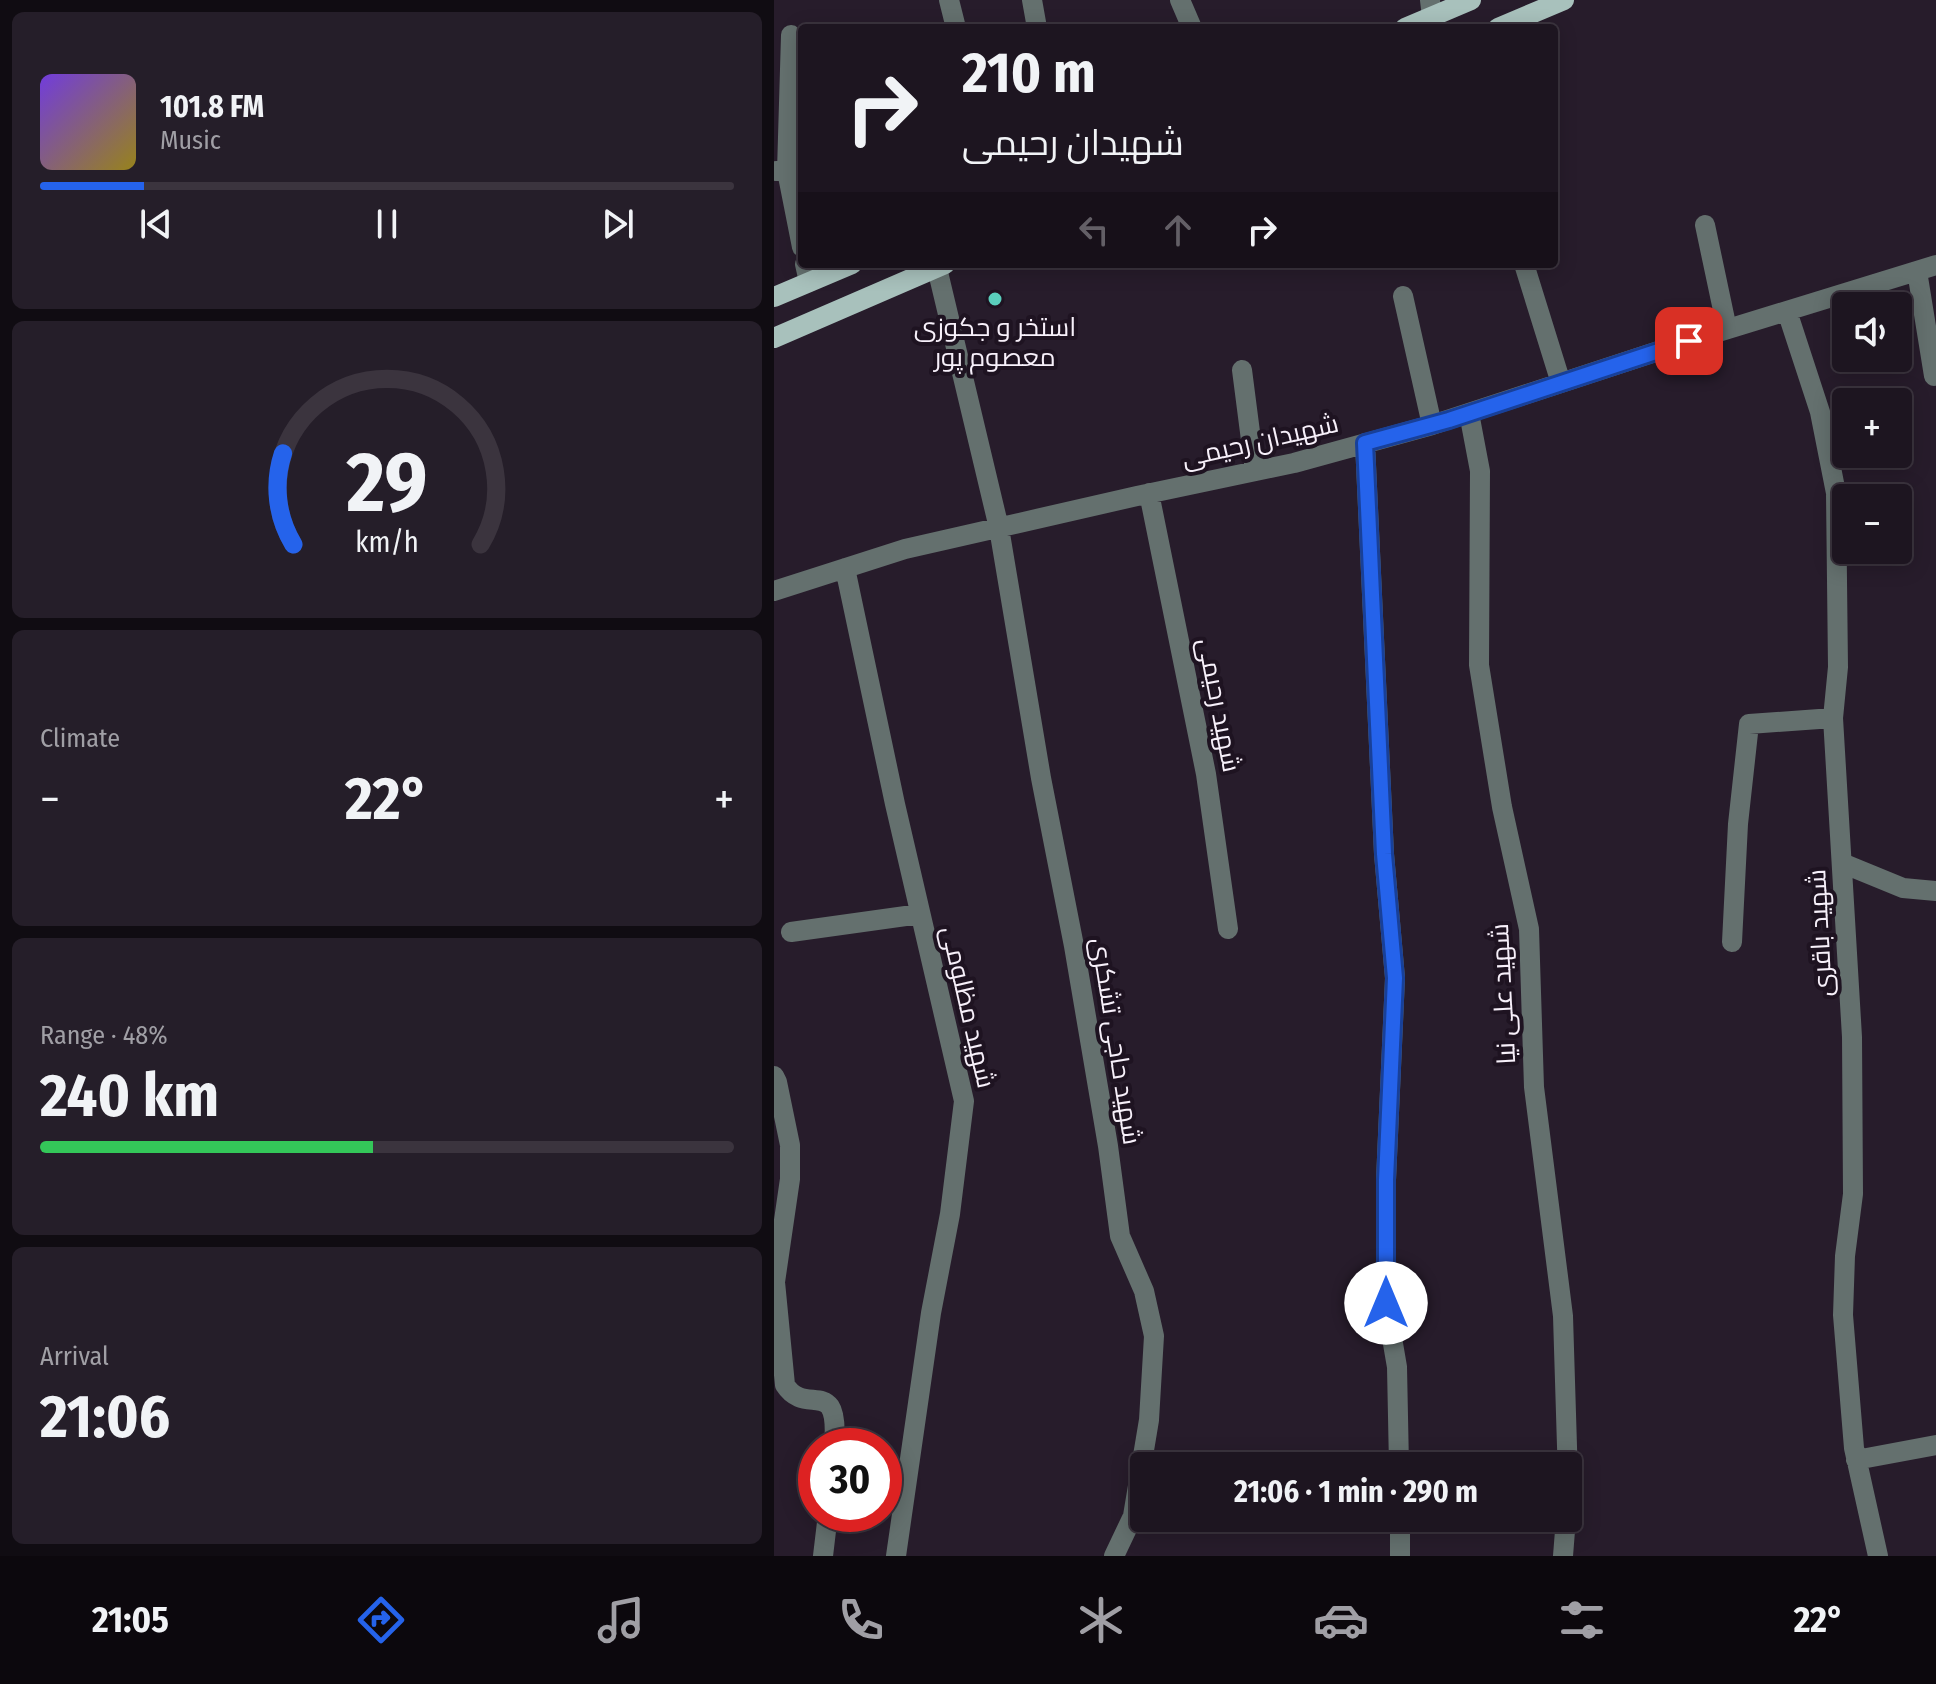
<!DOCTYPE html>
<meta charset="utf-8">
<style>
body{margin:0;font-family:"Fira Sans Condensed",Cairo,sans-serif;background:#251e29;color:#f1f3f6;height:100vh;display:flex;flex-direction:column;font-size:30px;white-space:nowrap}
*{box-sizing:border-box;margin:0}
p{font-size:26px;color:#a09fa5}
.icon{flex:none;width:44px;height:44px;fill:none;stroke:currentColor;stroke-width:2;stroke-linecap:round;stroke-linejoin:round}
.map{position:relative;flex:1;overflow:hidden}
.details{display:flex;flex-direction:column;gap:12px;padding:12px;background:#100c12;width:774px}
.details>*{flex:none}
.guide{position:absolute;left:24px;top:24px;width:760px;height:244px;border-radius:8px;box-shadow:0 4px 20px #0003,0 0 0 2px #3b343e;background:#1d1520;color:#f1f3f6;overflow:hidden}
.buttons{position:absolute;left:1058px;top:292px;display:grid;gap:16px}
.buttons a{display:grid;place-items:center;width:80px;height:80px;border-radius:8px;background:#1d1520;box-shadow:0 4px 20px #0003,0 0 0 2px #3b343e;font-size:40px}
.speed{position:absolute;left:24px;top:1428px;display:flex;gap:16px;font-size:40px;font-weight:700;text-align:center}
.speed>*{display:grid;place-content:center;width:104px;height:104px;border-radius:50%;background:#1d1520;box-shadow:0 4px 20px #0003,0 0 0 2px #3b343e;line-height:1}
.speed .limit{border:12px solid #d22;background:#fff;color:#111}
.pin{position:absolute;display:grid;place-items:center;width:68px;height:68px;color:#fff;margin:-34px;border-radius:16px;box-shadow:0 4px 12px #0006}
.me{position:absolute;width:88px;margin:-44px;rotate:0deg;stroke-linejoin:round;filter:drop-shadow(0 0 6px #0008)}
.turn{display:flex;align-items:center;gap:28px;height:168px;padding:0 32px;font-size:36px}
.turn .icon{width:104px;height:104px;stroke-width:2.5}
.turn b{display:block;font-size:56px;line-height:68px}
.lanes{display:flex;align-items:center;height:76px;padding:0 32px;background:#0003;justify-content:center;gap:40px;direction:ltr}
.lanes .off{opacity:.35}
.big{font-size:60px;font-weight:700;line-height:1.1}
.details .card{flex:1;display:flex;flex-direction:column;justify-content:center;gap:12px;min-width:0;padding:0 28px;border-radius:12px;background:#251e29}
.details .dial{align-items:center;gap:0}
.dial svg{height:208px;overflow:visible;fill:none;stroke:#3b343e;stroke-width:7;stroke-linecap:round;text-anchor:middle}
.dial text{fill:#f1f3f6;stroke:none}
.song{display:flex;align-items:center;gap:24px}
.cover{width:96px;height:96px;border-radius:12px;background:linear-gradient(135deg,hsl(260 70% 55%),hsl(50 70% 35%))}
.played{height:8px;border-radius:4px;background:linear-gradient(90deg,#2563eb 15%,#3b343e 15%)}
.keys{display:flex;justify-content:space-around;direction:ltr}
.heat{display:flex;justify-content:space-between;align-items:center;font-size:44px;direction:ltr}
.charge{height:12px;border-radius:6px;background:linear-gradient(90deg,#34c759 48%,#3b343e 0)}
.trip{position:absolute;left:356px;top:1452px;width:452px;height:80px;border-radius:8px;background:#1d1520;box-shadow:0 4px 20px #0003,0 0 0 2px #3b343e;font-weight:700;line-height:80px;text-align:center}
.dock{display:flex;height:128px;justify-content:space-around;align-items:center;background:#0c080d;color:#a09fa5}
.dock .icon{width:56px;height:56px}
.dock .active{color:#2563eb}
.dock b{font-size:36px;color:#f1f3f6}
main{display:flex;flex:1;min-height:0}
.map>svg:first-child{display:block}
.lines{fill:none;stroke-linecap:round;stroke-linejoin:round}
.street{stroke:#64706e;stroke-width:20}
.primary{stroke:#a8c1bc;stroke-width:20}
.route-casing{stroke:#184099;stroke-width:20}
.route{stroke:#2563eb;stroke-width:14}
.poi-dot{fill:#5acebc;stroke:#1e1321;stroke-width:3}
.labels{text-anchor:middle;dominant-baseline:central;stroke-width:8;stroke-linejoin:round;paint-order:stroke}
.poi-label{font-size:26px;fill:#f7f0fa;stroke:#1e1321}
.street-label{font-size:26px;fill:#f7f0fa;stroke:#1e1321}
</style>
<main>
<section class="details">
<div class="card">
<div class="song"><i class="cover"></i><div><b>101.8 FM</b><p>Music</p></div></div>
<div class="played"></div>
<div class="keys"><svg class="icon" aria-label="previous" viewBox="0 0 24 24"><path d="M18 5L8 12l10 7zM5 5v14"/></svg><svg class="icon" aria-label="pause" viewBox="0 0 24 24"><path d="M8 5v14M16 5v14"/></svg><svg class="icon" aria-label="next" viewBox="0 0 24 24"><path d="M6 5l10 7-10 7zM19 5v14"/></svg></div>
</div>
<div class="card dial"><svg viewBox="0 0 100 80">
<path d="M14 69A42 42 0 1 1 86 69"/>
<path d="M14 69A42 42 0 0 1 10 34" stroke="#2563eb"/>
<text x="50" y="56" font-size="32" font-weight="700">29</text>
<text x="50" y="72" font-size="11">km/h</text>
</svg></div>
<div class="card"><p>Climate</p>
<div class="heat"><a>−</a><b class="big">22°</b><a>+</a></div>
</div>
<div class="card"><p>Range · 48%</p><b class="big">240 km</b><div class="charge"></div></div>
<div class="card"><p>Arrival</p><b class="big">21:06</b></div>
</section>
<div class="map">
<svg width="1162" height="1556" viewBox="0 0 1162 1556">
<rect width="100%" height="100%" fill="#271c2b"/>
<g class="lines">
<path class="street" d="M175 0 182 28
M258 0 263 28
M406 0 418 28
M656 0 658 17
M2 171H13L28 247
M13 171 17 35
M931 225 953 329
M31 264 35 282
M750 264 787 383
M163 268 225 528 267 778 300 946 334 1146 346 1236 370 1291 380 1336 375 1420 359 1516 340 1556
M1143 271 1160 376
M629 296 658 425
M1013 311 1046 412 1062 493 1064 667 1059 718 1078 1037 1079 1194 1071 1256 1069 1315 1080 1448 1104 1556
M468 370 481 471
M695 413 706 471 705 665 728 807 755 929 760 1087 789 1316 794 1479
M591 443 610 854 621 978 612 1180V1303L623 1367 625 1466
M375 493 432 774 454 929
M71 568 121 804 190 1101 176 1214 157 1313 122 1556
M0 591 131 549 363 496 520 463 658 425 915 341 1162 265
M1068 863 1129 888 1162 891
M17 932 146 914
M958 942 964 824 975 724 1059 718
M0 1076 3 1082 16 1145V1179L1 1282 11 1385C32 1418 66 1373 60 1446
M1082 1460 1162 1445
M626 1518V1556
M49 1556 54 1514
M789 1556 792 1518"/>
<path class="primary" d="M631 28 697 0
M724 28 790 0
M0 297 78 264
M0 338 171 264"/>
</g>
<g class="lines">
<g class="route-casing">
<path id="route" d="M612 1303V1180L621 978 610 854 591 443 675 420 915 341"/>
</g>
<use href="#route" class="route"/>
</g>
<circle class="poi-dot" cx="221" cy="299" r="8"/>
<g class="labels">
<g class="poi-label">
<text x="221" y="327">استخر و جکوزی<tspan x="221" dy="30">معصوم پور</tspan></text>
</g>
<g class="street-label">
<text transform="translate(486 441) rotate(-13)">شهیدان رحیمی</text>
<text transform="translate(445 705) rotate(79)">شهید رحیمی</text>
<text transform="translate(1046 933) rotate(-93)">شهید باقری</text>
<text transform="translate(729 994) rotate(-93)">شهید علی نیا</text>
<text transform="translate(194 1007) rotate(77)">شهید مظلومی</text>
<text transform="translate(342 1041) rotate(81)">شهید حاجی تشکری</text>
</g>
</g>
</svg>
<div class="buttons">
<a><svg class="icon" aria-label="sound" viewBox="0 0 24 24"><path d="M4 9h4l5-4v14l-5-4H4zM17 9q2 3 0 6"/></svg></a>
<a>+</a>
<a>−</a>
</div>
<div class="speed"><div class="limit">30</div></div>
<div class="pin" style="left:915px;top:341px;background:#d93025"><svg class="icon" aria-label="arrive" viewBox="0 0 24 24"><path d="M6 21V4h12l-3 4 3 4H6"/></svg></div>
<svg class="me" style="left:612px;top:1303px" viewBox="-20 -20 40 40"><circle r="19" fill="#fff"/><path d="M0-13L10 11 0 6-10 11z" fill="#2563eb"/></svg>
<div class="trip">21:06 · 1 min · 290 m</div>
<div class="guide">
<div class="turn"><svg class="icon" aria-label="right" viewBox="0 0 24 24"><path d="M7 20v-9h11M14 6l5 5-5 5"/></svg><div><b>210 m</b>شهیدان رحیمی</div></div>
<div class="lanes"><svg class="icon off" aria-label="left" viewBox="0 0 24 24"><path d="M17 20v-9H6M10 6l-5 5 5 5"/></svg><svg class="icon off" aria-label="ahead" viewBox="0 0 24 24"><path d="M12 20V5M6 11l6-6 6 6"/></svg><svg class="icon" aria-label="right" viewBox="0 0 24 24"><path d="M7 20v-9h11M14 6l5 5-5 5"/></svg></div>
</div>
</div>
</main>
<nav class="dock">
<b>21:05</b>
<svg class="icon active" aria-label="directions" viewBox="0 0 24 24"><path d="M12 3l9 9-9 9-9-9zM9 14v-3h6M13 9l2 2-2 2"/></svg>
<svg class="icon" aria-label="music" viewBox="0 0 24 24"><path d="M9 18V5l10-2v13"/><circle cx="6" cy="18" r="3"/><circle cx="16" cy="16" r="3"/></svg>
<svg class="icon" aria-label="phone" viewBox="0 0 24 24"><path d="M5 4h4l2 5-3 2q2 4 5 5l2-3 5 2v4C11 20 4 13 5 4z"/></svg>
<svg class="icon" aria-label="climate" viewBox="0 0 24 24"><path d="M12 3v18M4 7l16 10M4 17L20 7"/></svg>
<svg class="icon" aria-label="car" viewBox="0 0 24 24"><path d="M5 17H2v-5l4-1 3-4h7l3 4 3 1v5h-3M9 17h6M6 11h13"/><circle cx="7" cy="17" r="2"/><circle cx="17" cy="17" r="2"/></svg>
<svg class="icon" aria-label="filters" viewBox="0 0 24 24"><path d="M4 7h16M4 17h16"/><circle cx="9" cy="7" r="2"/><circle cx="15" cy="17" r="2"/></svg>
<b>22°</b>
</nav>
